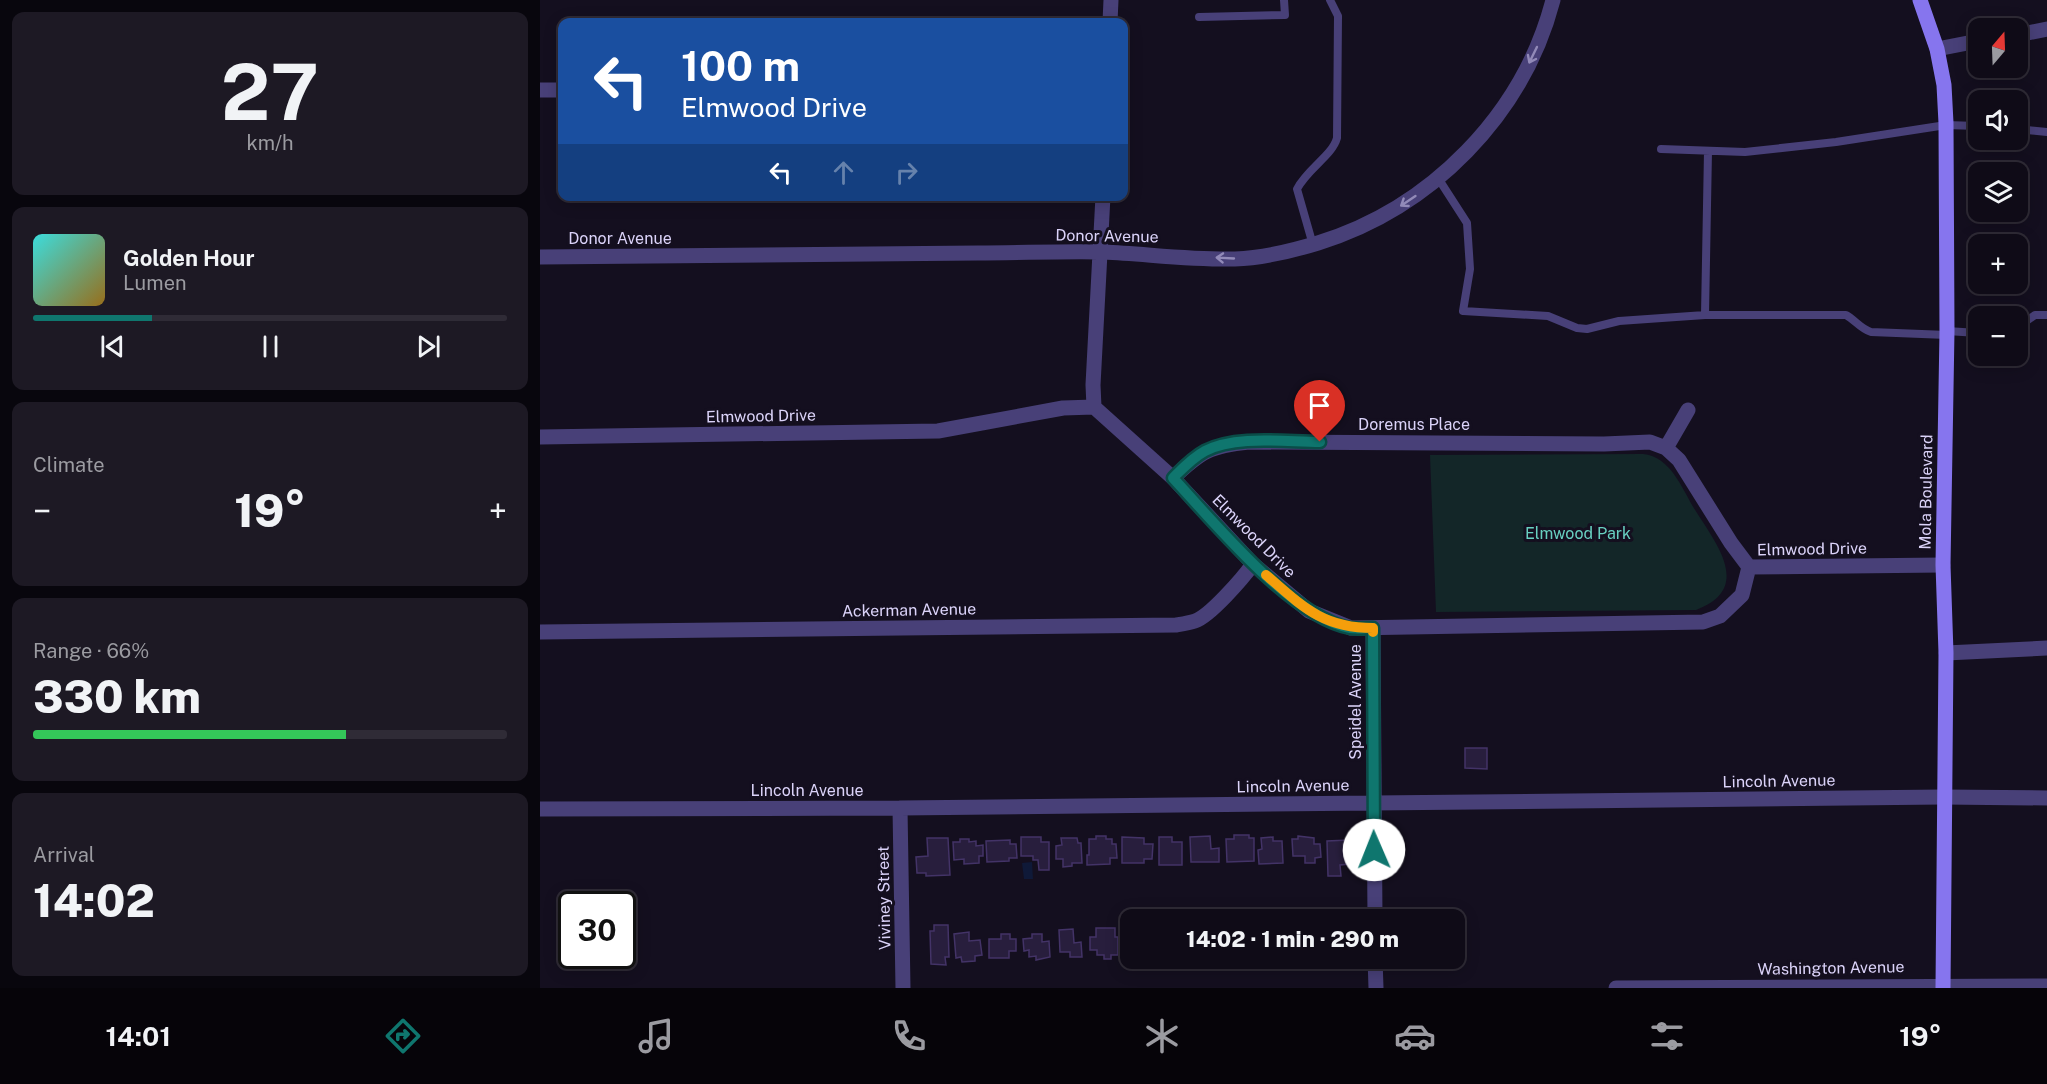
<!DOCTYPE html>
<meta charset="utf-8">
<style>
body{margin:0;font-family:"Public Sans",sans-serif;background:#1d1924;color:#f1f3f6;height:100vh;display:flex;flex-direction:column;font-size:22px;white-space:nowrap}
*{box-sizing:border-box;margin:0}
p{font-size:20px;color:#9b9ba1}
.icon{flex:none;width:33px;height:33px;fill:none;stroke:currentColor;stroke-width:2;stroke-linecap:round;stroke-linejoin:round}
.map{position:relative;flex:1;overflow:hidden}
.panel{display:flex;flex-direction:column;gap:12px;padding:12px;background:#08060d;width:540px}
.panel>*{flex:none}
.guide{position:absolute;left:18px;top:18px;width:570px;height:183px;border-radius:12px;box-shadow:0 3px 15px #0003,0 0 0 2px #2f2b36;background:#1a4fa0;color:#fff;overflow:hidden}
.needle{width:39px;rotate:19deg}
.fabs{position:absolute;left:1428px;top:18px;display:grid;gap:12px}
.fabs a{display:grid;place-items:center;width:60px;height:60px;border-radius:12px;background:#0f0b17;box-shadow:0 3px 15px #0003,0 0 0 2px #2f2b36;font-size:30px}
.speed{position:absolute;left:18px;top:891px;display:flex;gap:12px;font-size:30px;font-weight:700;text-align:center}
.speed>*{display:grid;place-content:center;width:78px;height:78px;border-radius:50%;background:#0f0b17;box-shadow:0 3px 15px #0003,0 0 0 2px #2f2b36;line-height:1}
.speed .limit{border:3px solid #111;border-radius:9px;background:#fff;color:#111}
.pin{position:absolute;display:grid;place-items:center;width:51px;height:51px;color:#fff;margin:-62px -26px;border-radius:50% 50% 50% 0;rotate:-45deg;box-shadow:0 0 6px #0007}
.pin .icon{rotate:45deg}
.me{position:absolute;width:66px;margin:-33px;rotate:359deg;stroke-linejoin:round;filter:drop-shadow(0 0 4px #0008)}
.turn{display:flex;align-items:center;gap:21px;height:126px;padding:0 24px;font-size:27px}
.turn .icon{width:78px;height:78px;stroke-width:2.5}
.turn b{display:block;font-size:42px;line-height:51px}
.lanes{display:flex;align-items:center;height:57px;padding:0 24px;background:#0003;justify-content:center;gap:30px;direction:ltr}
.lanes .off{opacity:.35}
.big{font-size:45px;font-weight:800;line-height:1.1}
.panel .tile{flex:1;display:flex;flex-direction:column;justify-content:center;gap:9px;min-width:0;padding:0 21px;border-radius:12px;background:#1d1924}
.panel .dial{align-items:center;gap:0}
.dial b{font-size:78px;line-height:1}
.song{display:flex;align-items:center;gap:18px}
.cover{width:72px;height:72px;border-radius:9px;background:linear-gradient(135deg,hsl(180 70% 55%),hsl(40 70% 35%))}
.played{height:6px;border-radius:3px;background:linear-gradient(90deg,#0f766e 25%,#2f2b36 25%)}
.keys{display:flex;justify-content:space-around;direction:ltr}
.heat{display:flex;justify-content:space-between;align-items:center;font-size:33px;direction:ltr}
.charge{height:9px;border-radius:4px;background:linear-gradient(90deg,#34c759 66%,#2f2b36 0)}
.trip{position:absolute;left:580px;top:909px;width:345px;height:60px;border-radius:12px;background:#0f0b17;box-shadow:0 3px 15px #0003,0 0 0 2px #2f2b36;font-weight:800;line-height:60px;text-align:center}
.tabs{display:flex;height:96px;justify-content:space-around;align-items:center;background:#060409;color:#9b9ba1}
.tabs .icon{width:42px;height:42px}
.tabs .current{color:#0f766e}
.tabs b{font-size:27px;color:#f1f3f6}
main{display:flex;flex:1;min-height:0}
.map>svg:first-child{display:block}
.green{fill:#132628}
.water{fill:#0f1938}
.building{fill:#281e3d;stroke:#433367;stroke-width:1.5}
.lines{fill:none;stroke-linecap:round;stroke-linejoin:round}
.lane{stroke:#484078;stroke-width:8}
.street{stroke:#484078;stroke-width:15}
.secondary{stroke:#8675ee;stroke-width:15}
.oneway{stroke:#928ab8}
.route-casing{stroke:#0a4d48;stroke-width:15}
.route{stroke:#0f766e;stroke-width:10}
.slow{stroke:#f59e0b;stroke-width:10}
.labels{text-anchor:middle;dominant-baseline:central;stroke-width:6;stroke-linejoin:round;paint-order:stroke}
.street-label{font-size:16px;fill:#dbd3f9;stroke:#140f1f}
.park-label{font-size:16px;fill:#68d0c1;stroke:#140f1f}
</style>
<main>
<section class="panel">
<div class="tile dial"><b>27</b><p>km/h</p></div>
<div class="tile">
<div class="song"><i class="cover"></i><div><b>Golden Hour</b><p>Lumen</p></div></div>
<div class="played"></div>
<div class="keys"><svg class="icon" aria-label="previous" viewBox="0 0 24 24"><path d="M18 5L8 12l10 7zM5 5v14"/></svg><svg class="icon" aria-label="pause" viewBox="0 0 24 24"><path d="M8 5v14M16 5v14"/></svg><svg class="icon" aria-label="next" viewBox="0 0 24 24"><path d="M6 5l10 7-10 7zM19 5v14"/></svg></div>
</div>
<div class="tile"><p>Climate</p>
<div class="heat"><a>−</a><b class="big">19°</b><a>+</a></div>
</div>
<div class="tile"><p>Range · 66%</p><b class="big">330 km</b><div class="charge"></div></div>
<div class="tile"><p>Arrival</p><b class="big">14:02</b></div>
</section>
<div class="map">
<svg width="1507" height="988" viewBox="0 0 1507 988">
<rect width="100%" height="100%" fill="#140f1f"/>
<path class="green" d="M1103 454C1132 457 1142 490 1157 513 1178 546 1212 589 1156 610L896 612 890 455Z"/>
<path class="water" d="M492 862 493 879H484L482 863Z"/>
<path class="building" d="M925 748H947V769L925 768Z
M694 835H709V838H714V861L687 862 686 839H694Z
M556 836H566V839H572V844H576L577 858H570V864L547 865V855H549V839H556Z
M670 836 671 849 679 848V862H651L650 837Z
M758 836 774 838V844H780L781 857 775 858V863H765V856H753L752 839H758Z
M481 837H501V842H509V870H499L498 860H493V856H481Z
M582 837 604 838V844H613L612 859H604V863H582Z
M619 837H632V842H642V865H619Z
M733 837V841H742L743 863 719 864 718 850 722 849 721 838Z
M387 838H408L410 875 386 876V873H377L376 857 388 856Z
M521 838H537L538 843H541L542 863H532V866L523 867V859H516V846L522 845Z
M420 839H429V842L436 841V846L443 845V856H439V863L424 864V859L414 860 413 842H420Z
M470 840V844H476L477 858H469V861L447 862 446 841Z
M809 840 810 864 800 865 801 876H788L787 841Z
M394 925H408L409 957H405L406 965 391 964 390 931H394Z
M556 928H575V937H578V955H571V959H564V955H557V950H550V937H556Z
M533 929 534 943 541 942 542 957H530V952H520L519 930Z
M429 932V941L440 940 442 955 435 956V961L422 962 421 957 416 958 414 934Z
M461 934H470V939H476V951H469V958H449V939H461Z
M492 934H502V942L509 941 510 957 496 960V956L489 957V950L484 951 483 939 492 938Z
M591 938V954H585L584 939Z"/>
<g class="lines">
<path class="lane" d="M659 17 745 15 744 0
M1478 129 1507 132
M1121 149 1205 152 1296 142 1406 125 1438 126
M898 178 927 223 930 269 923 311 1008 316 1037 328 1047 329 1079 321 1165 315H1306C1315 320 1321 329 1331 332L1407 335
M773 245 757 189C768 168 792 156 797 138L798 16 790 0
M1165 315 1168 151
M1478 327 1495 315H1507
M1407 331 1438 333"/>
<path class="street" d="M570 22 571 0
M1478 35 1507 29
M1397 49 1438 41
M0 90H22
M0 257C146 255 292 254 438 253 480 253 522 251 564 252 607 254 651 260 695 259 723 258 752 251 778 243 891 208 983 115 1013 0
M554 407 553 385 563 196
M0 437 398 431 523 408 554 407 633 478 713 564 769 611 811 628 1163 622 1180 616 1202 595 1209 567 1403 565
M1126 448 1148 410
M633 478C661 451 670 446 709 442L1064 444 1110 442 1126 448 1139 460 1191 543 1209 567
M833 628 835 920
M0 632 636 625C642 624 649 623 655 621 670 616 703 578 713 564
M1406 653 1507 648
M360 808 363 988
M0 809 360 808 1403 797 1507 798
M835 958 836 988
M1076 988 1507 986"/>
<path class="secondary" d="M1380 0 1397 49 1404 85 1406 123 1407 331 1403 565 1406 653 1403 988"/>
</g>
<defs><path id="oneway-shaft" d="M-6 0H5M1.5-3L5.5 0L1.5 3" fill="none" stroke-width="1.6" stroke-linecap="round" stroke-linejoin="round" transform="scale(1.5)"/></defs>
<g class="oneway">
<use href="#oneway-shaft" transform="translate(993 55) rotate(116)"/>
<use href="#oneway-shaft" transform="translate(868 201) rotate(146)"/>
<use href="#oneway-shaft" transform="translate(685 258) rotate(-177)"/>
</g>
<g class="lines">
<g class="route-casing">
<path id="route" d="M780 442C745 442 696 435 665 451 652 458 642 469 633 478 674 522 751 617 810 628 817 629 826 628 833 628L834 850"/>
</g>
<use href="#route" class="route"/>
<path class="slow" d="M726 575C762 606 782 628 833 628V632"/>
</g>
<g class="labels">
<g class="street-label">
<text transform="translate(567 236) rotate(1)">Donor Avenue</text>
<text x="80" y="238">Donor Avenue</text>
<text transform="translate(221 416) rotate(-1)">Elmwood Drive</text>
<text x="874" y="424">Doremus Place</text>
<text transform="translate(1386 492) rotate(-89)">Mola Boulevard</text>
<text transform="translate(714 536) rotate(45)">Elmwood Drive</text>
<text transform="translate(1272 549) rotate(-1)">Elmwood Drive</text>
<text transform="translate(369 610) rotate(-1)">Ackerman Avenue</text>
<text transform="translate(815 702) rotate(-90)">Speidel Avenue</text>
<text transform="translate(1239 781) rotate(-1)">Lincoln Avenue</text>
<text transform="translate(753 786) rotate(-1)">Lincoln Avenue</text>
<text x="267" y="790">Lincoln Avenue</text>
<text transform="translate(344 898) rotate(-91)">Viviney Street</text>
<text transform="translate(1291 968) rotate(-1)">Washington Avenue</text>
</g>
<g class="park-label">
<text x="1038" y="533">Elmwood Park</text>
</g>
</g>
</svg>
<div class="fabs">
<a><svg class="needle" viewBox="-14 -14 28 28"><path d="M0-13l5 13h-10z" fill="#e53935"/><path d="M0 13l5-13h-10z" fill="#9b9ba1"/></svg></a>
<a><svg class="icon" aria-label="sound" viewBox="0 0 24 24"><path d="M4 9h4l5-4v14l-5-4H4zM17 9q2 3 0 6"/></svg></a>
<a><svg class="icon" aria-label="layers" viewBox="0 0 24 24"><path d="M12 4l9 5-9 5-9-5zM3 14l9 5 9-5"/></svg></a>
<a>+</a>
<a>−</a>
</div>
<div class="speed"><div class="limit">30</div></div>
<div class="pin" style="left:780px;top:442px;background:#d93025"><svg class="icon" aria-label="arrive" viewBox="0 0 24 24"><path d="M6 21V4h12l-3 4 3 4H6"/></svg></div>
<svg class="me" style="left:834px;top:850px" viewBox="-20 -20 40 40"><circle r="19" fill="#fff"/><path d="M0-13L10 11 0 6-10 11z" fill="#0f766e"/></svg>
<div class="trip">14:02 · 1 min · 290 m</div>
<div class="guide">
<div class="turn"><svg class="icon" aria-label="left" viewBox="0 0 24 24"><path d="M17 20v-9H6M10 6l-5 5 5 5"/></svg><div><b>100 m</b>Elmwood Drive</div></div>
<div class="lanes"><svg class="icon" aria-label="left" viewBox="0 0 24 24"><path d="M17 20v-9H6M10 6l-5 5 5 5"/></svg><svg class="icon off" aria-label="ahead" viewBox="0 0 24 24"><path d="M12 20V5M6 11l6-6 6 6"/></svg><svg class="icon off" aria-label="right" viewBox="0 0 24 24"><path d="M7 20v-9h11M14 6l5 5-5 5"/></svg></div>
</div>
</div>
</main>
<nav class="tabs">
<b>14:01</b>
<svg class="icon current" aria-label="directions" viewBox="0 0 24 24"><path d="M12 3l9 9-9 9-9-9zM9 14v-3h6M13 9l2 2-2 2"/></svg>
<svg class="icon" aria-label="music" viewBox="0 0 24 24"><path d="M9 18V5l10-2v13"/><circle cx="6" cy="18" r="3"/><circle cx="16" cy="16" r="3"/></svg>
<svg class="icon" aria-label="phone" viewBox="0 0 24 24"><path d="M5 4h4l2 5-3 2q2 4 5 5l2-3 5 2v4C11 20 4 13 5 4z"/></svg>
<svg class="icon" aria-label="climate" viewBox="0 0 24 24"><path d="M12 3v18M4 7l16 10M4 17L20 7"/></svg>
<svg class="icon" aria-label="car" viewBox="0 0 24 24"><path d="M5 17H2v-5l4-1 3-4h7l3 4 3 1v5h-3M9 17h6M6 11h13"/><circle cx="7" cy="17" r="2"/><circle cx="17" cy="17" r="2"/></svg>
<svg class="icon" aria-label="filters" viewBox="0 0 24 24"><path d="M4 7h16M4 17h16"/><circle cx="9" cy="7" r="2"/><circle cx="15" cy="17" r="2"/></svg>
<b>19°</b>
</nav>
